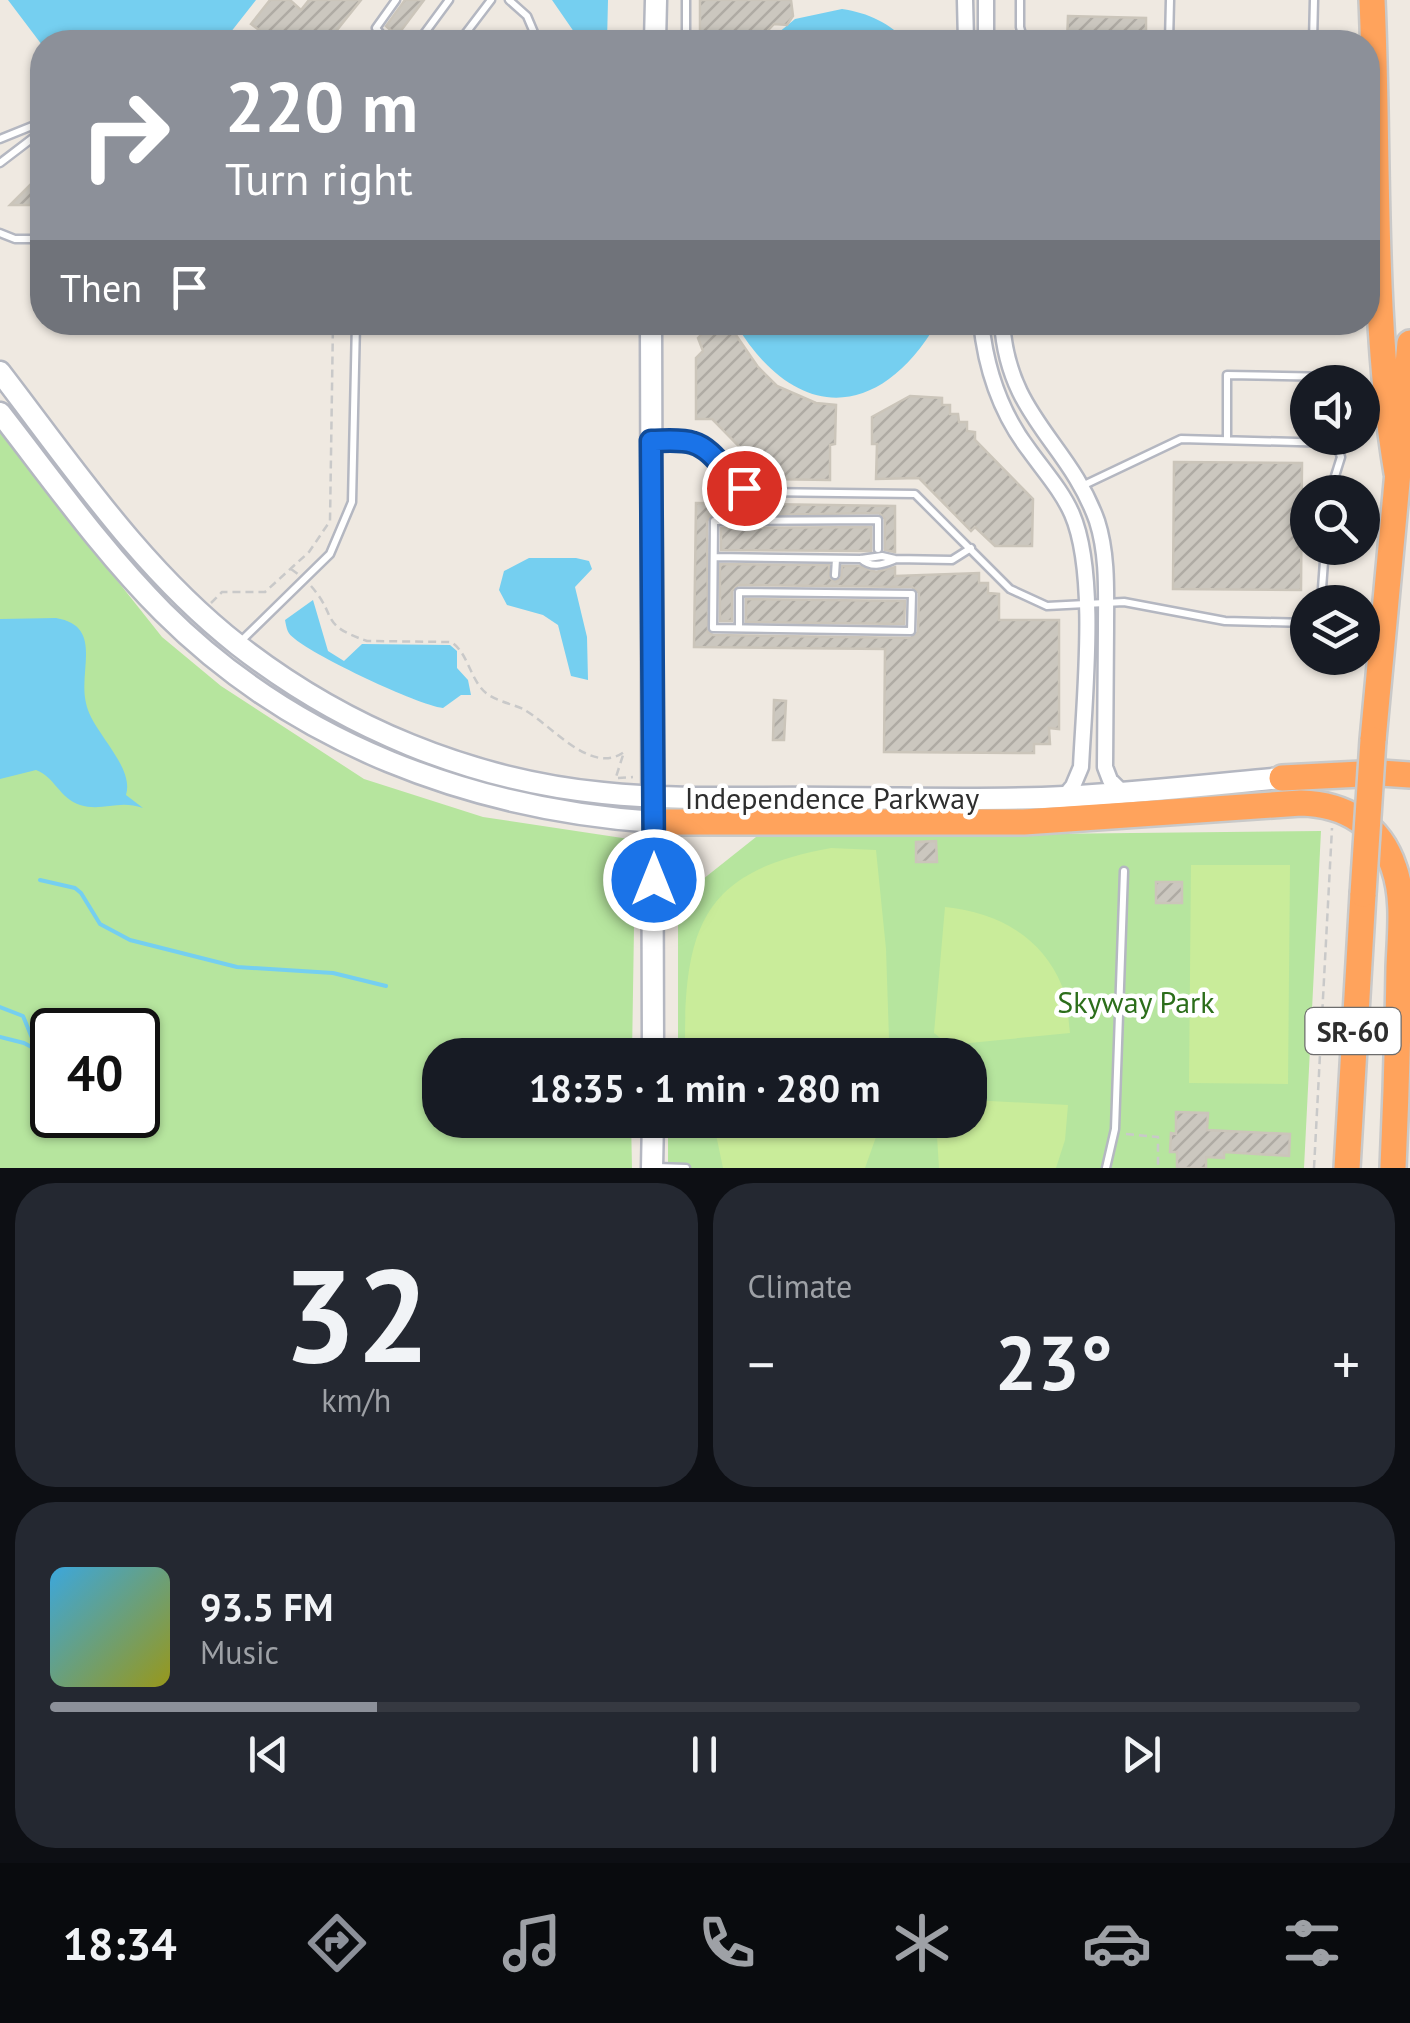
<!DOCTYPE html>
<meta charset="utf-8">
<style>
body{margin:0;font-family:"PT Sans",sans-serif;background:#242831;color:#f1f3f6;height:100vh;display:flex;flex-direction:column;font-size:38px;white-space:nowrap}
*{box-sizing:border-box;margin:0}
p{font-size:32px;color:#9ea1a6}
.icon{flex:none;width:55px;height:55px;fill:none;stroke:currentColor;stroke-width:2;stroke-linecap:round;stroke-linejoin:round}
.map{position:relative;height:1168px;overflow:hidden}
.drawer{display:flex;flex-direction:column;gap:15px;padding:15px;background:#0d0f14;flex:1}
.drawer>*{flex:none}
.banner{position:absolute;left:30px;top:30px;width:1350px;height:305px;border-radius:40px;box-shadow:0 2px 8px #0004;background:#8c9099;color:#fff;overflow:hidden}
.buttons{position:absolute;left:1290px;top:365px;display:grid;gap:20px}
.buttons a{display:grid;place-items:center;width:90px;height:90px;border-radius:50%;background:#171b24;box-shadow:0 2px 8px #0004;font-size:50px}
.speed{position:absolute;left:30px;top:1008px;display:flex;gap:20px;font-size:50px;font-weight:700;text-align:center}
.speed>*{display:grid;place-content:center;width:130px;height:130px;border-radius:50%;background:#171b24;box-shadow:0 2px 8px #0004;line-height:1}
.speed .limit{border:5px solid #111;border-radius:15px;background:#fff;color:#111}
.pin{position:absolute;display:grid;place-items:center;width:85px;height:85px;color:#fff;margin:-42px;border:5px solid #fff;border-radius:50%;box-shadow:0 2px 10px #0007}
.me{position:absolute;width:110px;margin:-55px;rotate:0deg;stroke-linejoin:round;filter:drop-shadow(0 0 8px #0008)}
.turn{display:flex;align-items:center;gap:35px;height:210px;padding:0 30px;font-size:45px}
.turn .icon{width:130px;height:130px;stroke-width:2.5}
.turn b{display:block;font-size:70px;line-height:85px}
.then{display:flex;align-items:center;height:95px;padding:0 30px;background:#0003;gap:20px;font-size:38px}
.big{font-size:75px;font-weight:800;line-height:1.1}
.drawer .tile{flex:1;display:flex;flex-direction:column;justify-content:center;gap:15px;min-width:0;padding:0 35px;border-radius:40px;background:#242831}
.drawer .dial{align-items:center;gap:0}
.dial b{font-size:130px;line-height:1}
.song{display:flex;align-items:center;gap:30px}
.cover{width:120px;height:120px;border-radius:15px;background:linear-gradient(135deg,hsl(200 70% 55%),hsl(60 70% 35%))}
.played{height:10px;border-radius:5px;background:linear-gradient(90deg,#8c9099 25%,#363941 25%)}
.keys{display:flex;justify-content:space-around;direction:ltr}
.heat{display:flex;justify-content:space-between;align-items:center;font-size:55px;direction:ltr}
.drawer .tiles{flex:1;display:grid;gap:15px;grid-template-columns:1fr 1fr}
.tile:last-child{grid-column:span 2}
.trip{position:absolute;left:422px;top:1038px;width:565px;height:100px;border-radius:40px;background:#171b24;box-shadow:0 2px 8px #0004;font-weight:800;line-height:100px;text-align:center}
.dock{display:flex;height:160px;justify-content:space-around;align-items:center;background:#090b0e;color:#9ea1a6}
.dock .icon{width:70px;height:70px}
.dock .active{color:#8c9099}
.dock b{font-size:45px;color:#f1f3f6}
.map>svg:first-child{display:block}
.green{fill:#b6e59e;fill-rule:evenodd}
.pitch{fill:#c9ec9a}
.water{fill:#75cff0}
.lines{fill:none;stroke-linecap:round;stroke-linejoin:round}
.stream{stroke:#75cff0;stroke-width:4}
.building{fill:url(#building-hatch);stroke:#cbc5ba;stroke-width:2.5}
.lane-casing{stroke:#b4b7c1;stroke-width:11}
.street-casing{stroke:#b4b7c1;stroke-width:19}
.secondary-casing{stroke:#b4b7c1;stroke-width:25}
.highway-casing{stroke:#c9c9c9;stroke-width:30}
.path{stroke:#c9c9c9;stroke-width:2.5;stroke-dasharray:8 5;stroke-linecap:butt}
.lane{stroke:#fff;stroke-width:6}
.street{stroke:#fff;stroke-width:14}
.secondary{stroke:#fff;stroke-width:20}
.highway{stroke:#ffa35c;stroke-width:25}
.highway-bridge-casing{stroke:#c9c9c9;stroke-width:30;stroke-linecap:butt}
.highway-bridge{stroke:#ffa35c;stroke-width:25}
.route-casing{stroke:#114b97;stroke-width:25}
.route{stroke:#1a73e8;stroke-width:18}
.labels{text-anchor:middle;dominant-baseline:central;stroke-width:9;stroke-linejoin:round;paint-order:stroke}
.shield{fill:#fff;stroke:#6d6d6d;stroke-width:2.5}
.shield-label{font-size:28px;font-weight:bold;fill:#2e2e2e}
.street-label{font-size:30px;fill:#2e2e2e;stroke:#fff}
.park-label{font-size:30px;fill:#2c6e1b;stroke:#fff}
</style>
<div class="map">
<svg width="1410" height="1168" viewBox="0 0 1410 1168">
<defs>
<pattern id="building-hatch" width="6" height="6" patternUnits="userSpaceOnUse" patternTransform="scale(2.5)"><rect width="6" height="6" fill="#cbc7bf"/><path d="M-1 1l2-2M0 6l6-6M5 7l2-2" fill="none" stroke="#afaba4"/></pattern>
</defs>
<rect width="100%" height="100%" fill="#efe9e1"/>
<path class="green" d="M0 433 162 637 221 686 364 779 483 817 629 839 634 928 632 1055H440V1120H631L632 1168H0ZM52 1030H138V1115H52Z
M1321 831 1304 1168H668V1120H970V1055H678V899L756 837Z"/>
<path class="pitch" d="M831 848 876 850 886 949 889 1039 874 1053 685 1039C685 921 708 870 831 848Z
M1191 865H1290L1288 1084 1189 1083Z
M945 907C996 912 1042 936 1062 986 1068 1000 1068 1018 1070 1033L949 1045 934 1033Z
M970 1100 1068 1105 1065 1140 1056 1168H939L936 1120H970Z
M713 1120H882L865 1168H723Z"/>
<path class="water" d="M8 0H256L223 42H42V45Z
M552 0H608L607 42H581Z
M842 9C869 13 889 23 908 42H767L795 19Z
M735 323H937C878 423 794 422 735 323Z
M529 558H576L589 561 592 569 575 587 587 637 588 680 571 676 558 625 543 615 507 605 499 590 504 571Z
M313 600 328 651 344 661 362 644 450 645 457 651V668L468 680 471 695H461L443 708C417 705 315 656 295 639 287 633 287 630 285 620Z
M56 618C104 626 78 670 86 703 91 731 135 766 126 795L143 808C118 799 103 812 80 805 59 798 55 777 36 770L0 779V619Z"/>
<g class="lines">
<path class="stream" d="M40 880 75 888 81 893 100 924 130 940 237 967 333 973 386 986
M0 1007 23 1016 37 1050 52 1065
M0 1037 24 1043 37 1050"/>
</g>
<path class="building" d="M270 0H290L301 10 309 0H361L333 35 343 42H275L251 24Z
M405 0H424L397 36 386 26Z
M700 0H791L793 16 787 25 774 24 757 42H700Z
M1068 16 1146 18V42H1067Z
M42 173V205H10Z
M713 322H727L758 367 777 386 816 403 836 405 835 444 830 445V480L760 479 761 469 712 419H696V358L703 351 698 338Z
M910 396 942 398V405H950V414H958L959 422H967V431L975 432V440L1033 499 1032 546H995L975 527 971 531 919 478 876 479 877 444H872V417Z
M1174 462 1302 463 1301 590 1173 589Z
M696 503 895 506V552L885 550V519L879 513 710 516 707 521 708 632 713 635 911 638 918 632 919 593 912 587 738 585 732 591V621H720V564L829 565V577L836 582 841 578 842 566H859L876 572 895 567V576L979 573V583H988V593L999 594V620H1059V729L1049 728 1050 744H1034V753L884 752 885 649 694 647Z
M871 527V551L721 550V528Z
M746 599 905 601 904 624 746 622Z
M774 700 786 701 784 740H773Z
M936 841 937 862H916V842Z
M1156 882H1182V903H1156Z
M1176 1112 1208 1113 1207 1130 1290 1134 1289 1156 1224 1152V1158L1206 1157V1168H1177V1152H1170L1171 1133 1176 1134Z"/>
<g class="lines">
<g class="lane-casing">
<path id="lane" d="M509 0 527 16 538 42
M686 0V42
M1020 0V27L1024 42
M387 42 376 28 396 0
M418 42 449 0
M459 42 491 0
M1169 42 1170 0
M1313 42 1314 0
M0 139 42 122
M0 163 38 134 42 125
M0 233 15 239H42
M1227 440V375L1334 377V382
M657 441 691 442 706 449 730 478 756 492 915 494 1010 589 1047 606 1124 602 1225 621 1308 623
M1082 486 1181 439 1334 443
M1330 492 1341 457 1334 438
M714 557 861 559 882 556 895 559 952 560 971 548
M861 559C871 568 882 565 894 560
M835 575 836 559
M1321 602 1325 548
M739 628V592L912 594 911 631 713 628 714 521 878 520V549
M238 644 330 554 352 502 356 322
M657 1167 686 1168
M1106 1168 1115 1129 1124 871"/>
</g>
<g class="street-casing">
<path id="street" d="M965 0 966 42
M986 0V42
M981 322C986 370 1000 412 1029 450 1044 471 1062 491 1072 514 1098 574 1084 700 1081 767L1073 786 1064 797
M1002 322C1008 417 1069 442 1097 521 1108 555 1106 593 1106 628 1106 675 1105 721 1105 767L1110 780 1123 793"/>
</g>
<g class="secondary-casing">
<path id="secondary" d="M655 42 656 0
M651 322 653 1055
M0 372C73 467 142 570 238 645 343 727 470 780 603 793 678 801 755 797 830 798 908 798 986 801 1064 797 1137 793 1209 785 1282 778
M0 413C53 481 103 552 163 612 295 744 471 809 654 822
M652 1168 653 1120"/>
</g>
<g class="highway-casing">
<path id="highway" d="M1372 0C1379 156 1371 319 1397 473
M1373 740 1410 343
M1282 778 1381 773 1410 775
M654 822H1024L1301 803C1345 804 1380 825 1394 868 1405 899 1400 936 1399 968 1398 1035 1396 1101 1393 1168
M1347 1168 1363 894"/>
</g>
<path class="path" d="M291 569 298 574
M311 586C339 618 318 624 367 641L451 642C468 652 470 680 486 693 496 701 512 704 523 709 552 725 591 776 624 752L616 777
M211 603 222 592H265L309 552 330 521 333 322
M618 778 633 777
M1126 1134 1158 1137V1168
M1314 1168 1332 828"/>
<use href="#lane" class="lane"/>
<use href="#street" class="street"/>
<use href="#secondary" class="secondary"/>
<use href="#highway" class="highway"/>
<g class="highway-bridge-casing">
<path id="highway-bridge" d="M1363 894 1373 740"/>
</g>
<use href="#highway-bridge" class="highway-bridge"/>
</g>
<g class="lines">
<g class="route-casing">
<path id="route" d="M654 880 651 441C664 441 681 439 693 443 714 449 726 475 744 488"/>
</g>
<use href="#route" class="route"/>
</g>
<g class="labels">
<rect class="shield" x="1305.5" y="1008" width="95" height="46" rx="8"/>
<g class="shield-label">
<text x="1353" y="1031">SR-60</text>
</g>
<g class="street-label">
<text x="832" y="797">Independence Parkway</text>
</g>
<g class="park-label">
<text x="1136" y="1001">Skyway Park</text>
</g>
</g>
</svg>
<div class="buttons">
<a><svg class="icon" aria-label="sound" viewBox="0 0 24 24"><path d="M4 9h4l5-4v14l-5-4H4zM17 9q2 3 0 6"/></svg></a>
<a><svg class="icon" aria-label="search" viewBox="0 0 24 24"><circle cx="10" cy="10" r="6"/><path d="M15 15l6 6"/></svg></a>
<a><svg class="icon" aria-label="layers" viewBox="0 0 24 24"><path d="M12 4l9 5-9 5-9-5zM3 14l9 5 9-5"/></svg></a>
</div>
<div class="speed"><div class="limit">40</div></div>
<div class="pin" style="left:744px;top:488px;background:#d93025"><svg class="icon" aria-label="arrive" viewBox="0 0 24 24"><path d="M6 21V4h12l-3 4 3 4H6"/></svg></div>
<svg class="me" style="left:654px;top:880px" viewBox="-20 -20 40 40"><circle r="17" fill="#1a73e8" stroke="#fff" stroke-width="3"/><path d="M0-11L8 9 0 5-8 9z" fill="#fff"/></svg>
<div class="trip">18:35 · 1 min · 280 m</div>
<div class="banner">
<div class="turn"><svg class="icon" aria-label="right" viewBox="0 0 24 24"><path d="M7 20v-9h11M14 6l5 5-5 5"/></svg><div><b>220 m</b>Turn right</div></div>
<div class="then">Then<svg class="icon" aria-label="arrive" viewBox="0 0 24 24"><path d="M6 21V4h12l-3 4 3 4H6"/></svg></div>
</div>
</div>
<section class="drawer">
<div class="tiles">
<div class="tile dial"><b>32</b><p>km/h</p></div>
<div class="tile"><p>Climate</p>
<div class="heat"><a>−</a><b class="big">23°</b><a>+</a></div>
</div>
<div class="tile">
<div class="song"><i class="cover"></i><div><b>93.5 FM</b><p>Music</p></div></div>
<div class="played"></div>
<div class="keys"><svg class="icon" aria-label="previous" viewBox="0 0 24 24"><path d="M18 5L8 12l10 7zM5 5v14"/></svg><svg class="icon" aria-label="pause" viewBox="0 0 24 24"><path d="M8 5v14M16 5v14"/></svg><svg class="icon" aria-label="next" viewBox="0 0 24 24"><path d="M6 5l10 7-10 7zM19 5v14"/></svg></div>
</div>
</div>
</section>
<nav class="dock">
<b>18:34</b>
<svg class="icon active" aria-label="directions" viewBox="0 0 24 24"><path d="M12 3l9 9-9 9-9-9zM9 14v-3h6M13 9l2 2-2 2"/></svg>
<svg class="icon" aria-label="music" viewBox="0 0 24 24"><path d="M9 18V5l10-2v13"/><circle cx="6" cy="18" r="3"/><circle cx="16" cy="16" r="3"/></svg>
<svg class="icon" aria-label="phone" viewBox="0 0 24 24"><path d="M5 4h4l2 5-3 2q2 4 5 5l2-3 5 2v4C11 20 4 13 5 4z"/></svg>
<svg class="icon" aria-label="climate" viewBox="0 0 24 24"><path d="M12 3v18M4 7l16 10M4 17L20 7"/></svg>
<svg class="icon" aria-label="car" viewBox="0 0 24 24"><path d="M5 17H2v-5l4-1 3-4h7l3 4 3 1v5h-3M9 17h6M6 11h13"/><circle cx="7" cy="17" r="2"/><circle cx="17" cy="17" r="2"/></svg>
<svg class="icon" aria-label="filters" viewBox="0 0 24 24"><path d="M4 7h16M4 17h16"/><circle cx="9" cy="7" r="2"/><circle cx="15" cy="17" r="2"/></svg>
</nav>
